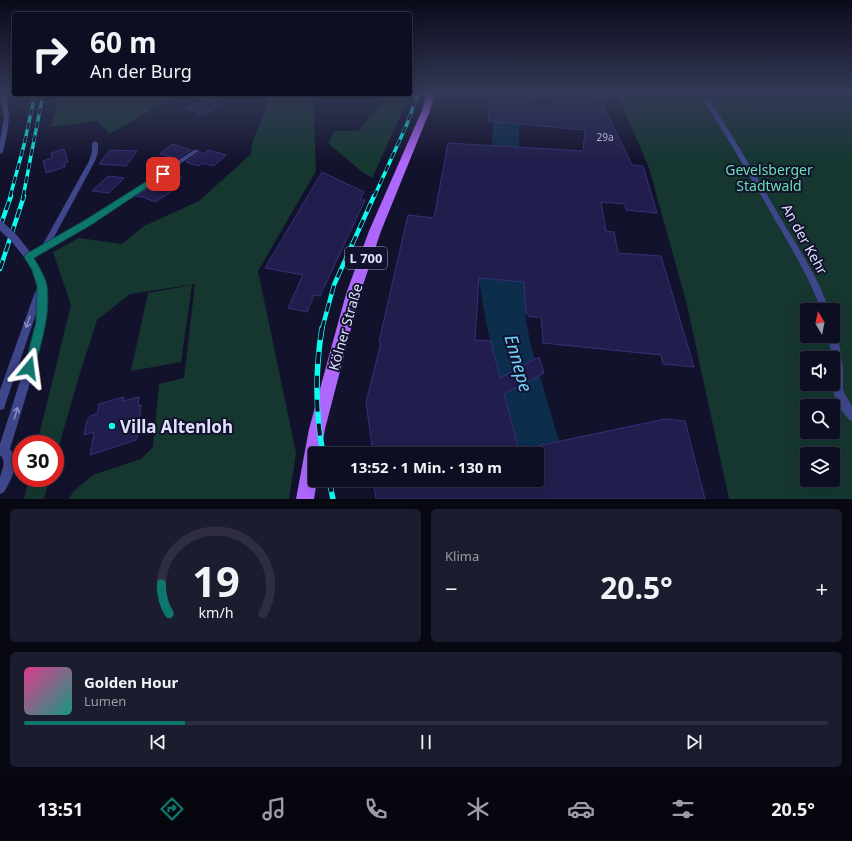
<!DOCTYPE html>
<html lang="de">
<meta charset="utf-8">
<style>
body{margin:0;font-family:"Noto Sans",sans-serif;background:#1c1c2f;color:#f1f3f6;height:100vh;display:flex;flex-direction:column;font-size:15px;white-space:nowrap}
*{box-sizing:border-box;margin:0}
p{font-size:13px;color:#9b9ca5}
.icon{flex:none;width:22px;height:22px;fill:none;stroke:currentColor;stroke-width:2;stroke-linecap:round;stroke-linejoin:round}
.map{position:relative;height:499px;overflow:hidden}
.side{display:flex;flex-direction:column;gap:10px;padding:10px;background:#080813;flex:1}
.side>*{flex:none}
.hud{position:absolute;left:12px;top:12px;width:400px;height:84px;border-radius:4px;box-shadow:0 4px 16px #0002,0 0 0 1px #2e2e40;background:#0e0e22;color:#f1f3f6;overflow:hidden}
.needle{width:26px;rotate:350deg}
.buttons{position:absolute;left:800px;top:303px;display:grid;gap:8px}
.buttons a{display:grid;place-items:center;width:40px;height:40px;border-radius:4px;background:#0e0e22;box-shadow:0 4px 16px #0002,0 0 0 1px #2e2e40;font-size:20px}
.speed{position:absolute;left:12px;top:435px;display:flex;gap:8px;font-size:20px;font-weight:700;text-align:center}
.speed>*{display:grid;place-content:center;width:52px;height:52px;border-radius:50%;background:#0e0e22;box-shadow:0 4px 16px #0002,0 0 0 1px #2e2e40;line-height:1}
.speed .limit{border:6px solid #d22;background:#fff;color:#111}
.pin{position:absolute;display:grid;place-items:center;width:34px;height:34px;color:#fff;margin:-17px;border-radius:8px;box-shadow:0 2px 6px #0006}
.me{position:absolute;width:44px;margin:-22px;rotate:16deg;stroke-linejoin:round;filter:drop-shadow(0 0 3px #0008)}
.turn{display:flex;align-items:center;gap:14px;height:84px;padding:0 12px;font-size:18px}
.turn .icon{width:52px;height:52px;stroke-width:2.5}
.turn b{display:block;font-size:28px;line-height:34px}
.big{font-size:30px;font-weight:700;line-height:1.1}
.side .tile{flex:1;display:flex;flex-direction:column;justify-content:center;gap:6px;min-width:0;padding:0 14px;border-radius:6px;background:#1c1c2f}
.side .dial{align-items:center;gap:0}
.dial svg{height:104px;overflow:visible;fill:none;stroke:#2e2e40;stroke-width:7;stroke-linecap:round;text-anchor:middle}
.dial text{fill:#f1f3f6;stroke:none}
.song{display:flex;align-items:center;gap:12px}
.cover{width:48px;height:48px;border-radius:6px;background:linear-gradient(135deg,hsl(330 70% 55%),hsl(170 70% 35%))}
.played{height:4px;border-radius:2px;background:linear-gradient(90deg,#0f766e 20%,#2e2e40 20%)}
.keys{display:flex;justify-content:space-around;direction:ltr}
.heat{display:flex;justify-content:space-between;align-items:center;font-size:22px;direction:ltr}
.side .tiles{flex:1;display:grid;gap:10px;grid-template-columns:1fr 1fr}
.tile:last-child{grid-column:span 2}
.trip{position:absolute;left:308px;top:447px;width:236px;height:40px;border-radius:4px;background:#0e0e22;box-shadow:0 4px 16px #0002,0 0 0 1px #2e2e40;font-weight:700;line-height:40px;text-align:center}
.tabs{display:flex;height:64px;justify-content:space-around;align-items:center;background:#06060e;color:#9b9ca5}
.tabs .icon{width:28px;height:28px}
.tabs .on{color:#0f766e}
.tabs b{font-size:18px;color:#f1f3f6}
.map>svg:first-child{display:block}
.green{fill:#153730;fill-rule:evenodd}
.water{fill:#0c2d4c}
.building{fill:#211e4d;stroke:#343179}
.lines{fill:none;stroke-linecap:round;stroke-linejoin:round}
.street{fill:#3e478b;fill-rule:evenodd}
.primary{fill:#ae67fd;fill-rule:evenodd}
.rail-far2-casing{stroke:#0efbef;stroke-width:3.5}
.rail-far1-casing{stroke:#0efbef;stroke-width:4.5}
.rail-casing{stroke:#0efbef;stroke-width:5.5}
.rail-far2{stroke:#13122d;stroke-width:2.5;stroke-dasharray:7;stroke-linecap:butt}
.rail-far1{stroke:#13122d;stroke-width:3;stroke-dasharray:9;stroke-linecap:butt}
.rail{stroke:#13122d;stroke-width:4;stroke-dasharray:12;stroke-linecap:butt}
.street-bridge{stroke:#3e478b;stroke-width:8}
.oneway{stroke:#868cbf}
.route{fill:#0f766e;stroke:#0a4d48}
.poi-dot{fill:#0efbef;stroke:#13122d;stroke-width:1.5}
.labels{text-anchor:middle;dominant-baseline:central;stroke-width:4;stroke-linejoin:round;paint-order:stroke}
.far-number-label{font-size:10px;fill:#afb0d2}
.shield{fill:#13122d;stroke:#a1a2bf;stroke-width:1}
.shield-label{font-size:13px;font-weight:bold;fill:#dee0fe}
.park-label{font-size:14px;fill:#69e0b0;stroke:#13122d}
.street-label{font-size:14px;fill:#dee0fe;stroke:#13122d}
.near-poi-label{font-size:17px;font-weight:bold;fill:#dee0fe;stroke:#13122d;text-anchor:start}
.near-water-label{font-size:18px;font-style:italic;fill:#6ed0fd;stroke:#13122d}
</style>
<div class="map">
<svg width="852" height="499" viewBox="0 0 852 499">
<rect width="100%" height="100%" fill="#13122d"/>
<path class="green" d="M411 93 372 178 361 171 328 143 334 131H358L380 105 385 94Z
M615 93H852V499H729L687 305 649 168 618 95ZM807 310H833V336H807ZM807 358H833V384H807ZM807 406H833V432H807ZM807 454H833V480H807Z
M60 94H177L110 134 97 121 51 127Z
M272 94H313L316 171 258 271 296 453 289 499H68L75 490 93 475 141 459 153 447 159 384 184 378 195 284 130 294 97 320 79 376 55 460V444H37L71 305 53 252 79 238 122 244 144 226 199 201 251 154 252 143Z
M192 285 181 362 131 371 148 293Z
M29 478H50L44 499H24Z"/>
<path class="water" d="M493 121 519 123V147L492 145Z
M479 278 524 282 526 321 531 346 559 441 519 449C504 393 486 336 479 278Z"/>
<path class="building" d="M491 93H528L530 107 557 109 555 101H568L566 93H593L594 97H599L632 165 643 166 657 213 626 210 625 204 601 202 606 231 614 232 618 253 661 256 694 367 663 364 661 355 543 343 541 317H530L526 313 524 282 479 278 475 340 491 341 500 378 539 357 544 373 504 394 520 454H373L366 402 381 343 379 342 408 215 434 218 448 143 583 151 585 130 488 121Z
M206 98 221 105 202 115 187 108Z
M172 144 191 150 177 159 160 154Z
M64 149 68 162 64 163 65 167 46 173 43 161 52 158 51 153Z
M110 150 137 151 126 166 99 164Z
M208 150 226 155 214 166 202 163 198 166 186 162 200 152 204 154Z
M176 169 182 178 166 189 171 192 155 202 143 197 136 196Z
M322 172 364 192 360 200H365L320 296 314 295 307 312 288 308 303 275 265 268Z
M108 176 124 178 109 193 92 191Z
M124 397 123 401 139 397 138 406 141 405 138 434 136 440 90 455 94 432 84 435 87 420 89 419 90 416 97 414 99 404Z
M665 419 685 421 705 499H376L373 480H537V446Z"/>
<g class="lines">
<path class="street" d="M0 96 6 98C12 117 7 133 3 152L0 154V139L4 118 2 105Z
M707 99 710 101C736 141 760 182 784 224 801 252 819 279 829 310H821C810 279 794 253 778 225 754 183 730 142 704 101Z
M95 141 98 143V152L95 161 53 239 85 221 194 150H198L199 151 91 225 34 258 40 270 46 286V322L39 353 10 449C20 463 12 479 4 492L0 494C0 489 0 482 0 477 2 469 7 462 0 455V444L29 353 36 322 37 311 5 405 4 409 0 410V390L35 292 38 289 32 270 25 257 26 255 42 246 89 161 92 152V143Z
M833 332 836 333 838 336 843 368V390L852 407V421C844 418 834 398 833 390 831 380 833 368 833 358H832L828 336H833Z"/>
<path class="primary" d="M426 93H434L431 108 381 231 360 294 325 429 321 454H315V480H317L314 499H296L309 429 346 294 369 231 423 108Z"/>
<g class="rail-far2-casing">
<path id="rail-far2" d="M10 197 24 145 35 94
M23 197 43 94
M374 197 407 124 418 93"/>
</g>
<g class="rail-far1-casing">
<path id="rail-far1" d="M0 227 11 196
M0 269 24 196
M322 329 334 285 374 196"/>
</g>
<g class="rail-casing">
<path id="rail" d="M322 328C315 371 315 411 323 454
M329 480 333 499"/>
</g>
<use href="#rail-far2" class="rail-far2"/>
<use href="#rail-far1" class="rail-far1"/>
<use href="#rail" class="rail"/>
<path class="street-bridge" d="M0 225 14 238 29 257"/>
</g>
<defs><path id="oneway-shaft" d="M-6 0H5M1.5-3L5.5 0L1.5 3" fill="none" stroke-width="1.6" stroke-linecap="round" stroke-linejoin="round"/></defs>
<g class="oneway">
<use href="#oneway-shaft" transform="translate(28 322) rotate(109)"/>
<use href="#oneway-shaft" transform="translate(16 413) rotate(-73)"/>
</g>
<linearGradient id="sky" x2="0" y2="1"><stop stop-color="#0a0a19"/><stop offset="0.57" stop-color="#333957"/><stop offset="1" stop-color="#333957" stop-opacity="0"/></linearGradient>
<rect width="852" height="163" fill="url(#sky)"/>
<path class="route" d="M163 171 166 172V175L91 225 34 258C39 267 45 276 47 286 51 314 41 342 35 368L33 372 29 374 25 372 24 368 36 322 37 286 32 270 24 257 26 254 85 220Z"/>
<circle class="poi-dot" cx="112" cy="426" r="4"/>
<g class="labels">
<g class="far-number-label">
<text x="605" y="137">29a</text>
</g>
<rect class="shield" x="345" y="247" width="42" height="22" rx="3"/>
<g class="shield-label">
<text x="366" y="258">L 700</text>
</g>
<g class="park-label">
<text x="769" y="169">Gevelsberger<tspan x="769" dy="16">Stadtwald</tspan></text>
</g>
<g class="street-label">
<text transform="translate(805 239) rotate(61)">An der Kehr</text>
<text transform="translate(345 327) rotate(-74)">Kölner Straße</text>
</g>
<g class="near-poi-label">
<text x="120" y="426">Villa Altenloh</text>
</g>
<g class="near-water-label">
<text transform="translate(519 363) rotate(74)">Ennepe</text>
</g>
</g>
</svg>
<div class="buttons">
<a><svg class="needle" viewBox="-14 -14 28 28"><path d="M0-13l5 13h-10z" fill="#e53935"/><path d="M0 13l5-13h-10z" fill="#9b9ca5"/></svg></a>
<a><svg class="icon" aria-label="sound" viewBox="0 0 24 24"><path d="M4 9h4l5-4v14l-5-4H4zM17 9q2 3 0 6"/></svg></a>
<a><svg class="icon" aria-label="search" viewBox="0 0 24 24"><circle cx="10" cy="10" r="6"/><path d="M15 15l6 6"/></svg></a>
<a><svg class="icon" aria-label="layers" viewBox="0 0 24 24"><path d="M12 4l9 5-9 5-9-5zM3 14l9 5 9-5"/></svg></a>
</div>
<div class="speed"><div class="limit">30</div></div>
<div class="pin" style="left:163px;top:174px;background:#d93025"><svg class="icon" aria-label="arrive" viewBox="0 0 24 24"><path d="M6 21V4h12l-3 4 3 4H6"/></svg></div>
<svg class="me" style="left:29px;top:368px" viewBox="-20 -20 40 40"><path d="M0-17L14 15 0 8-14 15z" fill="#0f766e" stroke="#fff" stroke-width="4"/></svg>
<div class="trip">13:52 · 1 Min. · 130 m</div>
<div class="hud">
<div class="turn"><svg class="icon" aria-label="right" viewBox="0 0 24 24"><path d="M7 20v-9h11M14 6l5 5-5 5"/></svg><div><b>60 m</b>An der Burg</div></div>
</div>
</div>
<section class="side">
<div class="tiles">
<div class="tile dial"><svg viewBox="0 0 100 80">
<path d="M14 69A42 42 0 1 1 86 69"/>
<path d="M14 69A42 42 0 0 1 8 46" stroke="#0f766e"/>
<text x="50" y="56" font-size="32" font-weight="700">19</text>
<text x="50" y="72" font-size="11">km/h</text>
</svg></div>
<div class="tile"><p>Klima</p>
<div class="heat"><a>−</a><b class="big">20.5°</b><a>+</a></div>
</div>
<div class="tile">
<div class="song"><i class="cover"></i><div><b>Golden Hour</b><p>Lumen</p></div></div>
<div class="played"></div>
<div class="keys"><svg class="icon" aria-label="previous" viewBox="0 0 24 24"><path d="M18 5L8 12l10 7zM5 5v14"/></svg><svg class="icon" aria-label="pause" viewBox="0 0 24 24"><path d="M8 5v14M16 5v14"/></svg><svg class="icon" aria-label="next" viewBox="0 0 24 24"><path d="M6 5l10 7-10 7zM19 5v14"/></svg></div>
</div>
</div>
</section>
<nav class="tabs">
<b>13:51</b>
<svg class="icon on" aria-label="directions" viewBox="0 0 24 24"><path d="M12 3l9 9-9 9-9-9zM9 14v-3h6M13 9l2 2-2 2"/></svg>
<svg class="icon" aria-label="music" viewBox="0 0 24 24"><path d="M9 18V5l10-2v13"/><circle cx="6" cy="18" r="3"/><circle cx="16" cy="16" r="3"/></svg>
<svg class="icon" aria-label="phone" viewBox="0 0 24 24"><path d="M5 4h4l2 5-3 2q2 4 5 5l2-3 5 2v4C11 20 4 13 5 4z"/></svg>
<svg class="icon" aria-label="climate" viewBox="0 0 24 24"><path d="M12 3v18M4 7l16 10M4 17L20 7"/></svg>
<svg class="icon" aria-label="car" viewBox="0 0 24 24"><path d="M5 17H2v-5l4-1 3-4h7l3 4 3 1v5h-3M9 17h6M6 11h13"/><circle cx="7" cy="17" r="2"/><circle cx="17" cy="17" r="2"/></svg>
<svg class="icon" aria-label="filters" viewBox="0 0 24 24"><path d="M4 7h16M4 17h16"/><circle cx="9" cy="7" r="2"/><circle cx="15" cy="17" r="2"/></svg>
<b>20.5°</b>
</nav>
